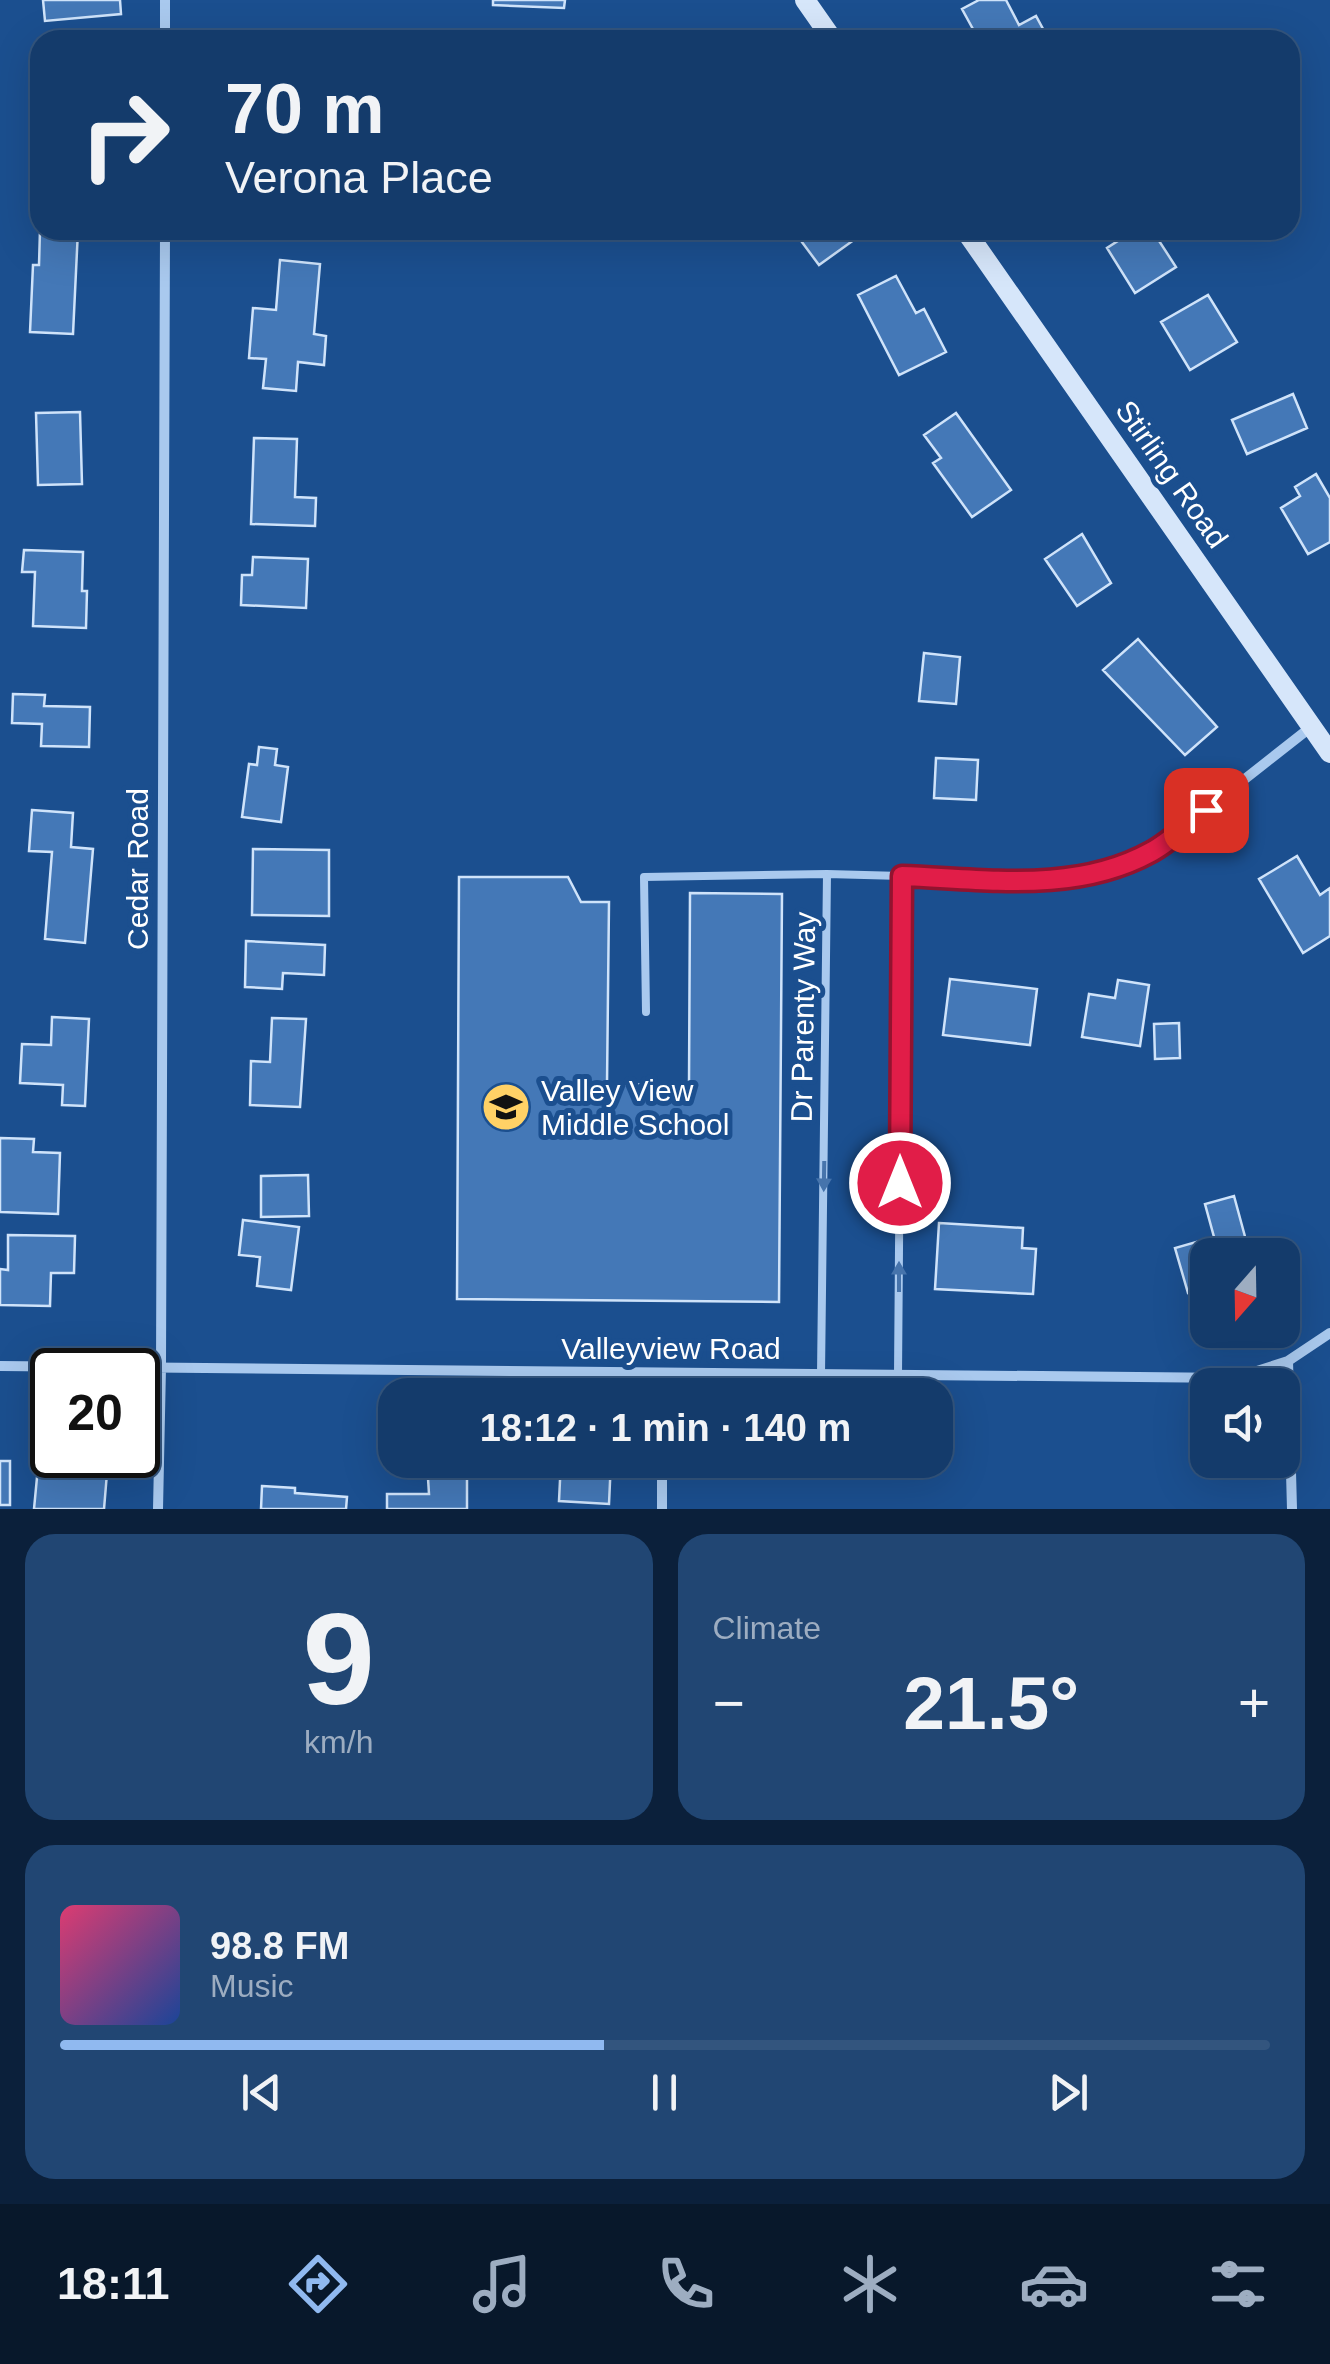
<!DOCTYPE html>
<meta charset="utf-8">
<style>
body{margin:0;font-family:Arial,sans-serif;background:#214673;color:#f1f3f6;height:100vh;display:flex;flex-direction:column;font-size:38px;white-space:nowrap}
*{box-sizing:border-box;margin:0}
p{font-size:32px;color:#9dadc1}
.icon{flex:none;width:55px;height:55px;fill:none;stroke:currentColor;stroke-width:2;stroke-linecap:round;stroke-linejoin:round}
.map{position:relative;height:1509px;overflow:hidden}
.side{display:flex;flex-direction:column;gap:25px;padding:25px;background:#0b203b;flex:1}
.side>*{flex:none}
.guide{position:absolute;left:30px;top:30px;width:1270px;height:210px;border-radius:30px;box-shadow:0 10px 40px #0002,0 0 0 2px #33557e;background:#143b6b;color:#f1f3f6;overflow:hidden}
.needle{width:65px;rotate:200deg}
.controls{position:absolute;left:1190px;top:1238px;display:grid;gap:20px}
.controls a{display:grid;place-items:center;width:110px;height:110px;border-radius:20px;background:#143b6b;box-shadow:0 10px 40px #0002,0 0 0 2px #33557e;font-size:50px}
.speed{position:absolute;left:30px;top:1348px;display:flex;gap:20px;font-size:50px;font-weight:700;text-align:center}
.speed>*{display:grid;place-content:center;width:130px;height:130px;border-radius:50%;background:#143b6b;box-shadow:0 10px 40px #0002,0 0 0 2px #33557e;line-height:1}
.speed .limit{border:5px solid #111;border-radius:15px;background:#fff;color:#111}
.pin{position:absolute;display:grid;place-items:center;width:85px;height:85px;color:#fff;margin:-42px;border-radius:20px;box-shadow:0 5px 15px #0006}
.me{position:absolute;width:110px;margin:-55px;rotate:0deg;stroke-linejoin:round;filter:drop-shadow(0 0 8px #0008)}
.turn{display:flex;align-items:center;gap:35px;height:210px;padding:0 30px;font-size:45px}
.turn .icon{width:130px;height:130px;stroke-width:2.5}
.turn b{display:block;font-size:70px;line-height:85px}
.big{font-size:75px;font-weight:600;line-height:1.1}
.side .widget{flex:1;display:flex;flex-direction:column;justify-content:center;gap:15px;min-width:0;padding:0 35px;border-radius:30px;background:#214673}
.side .dial{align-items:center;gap:0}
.dial b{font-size:130px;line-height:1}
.song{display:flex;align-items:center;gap:30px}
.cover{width:120px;height:120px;border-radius:15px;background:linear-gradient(135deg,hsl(340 70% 55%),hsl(220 70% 35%))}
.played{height:10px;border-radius:5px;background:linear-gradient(90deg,#90b9f0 45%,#33557e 45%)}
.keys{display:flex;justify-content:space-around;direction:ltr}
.heat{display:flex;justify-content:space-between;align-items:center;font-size:55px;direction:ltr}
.side .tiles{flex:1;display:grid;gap:25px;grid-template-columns:1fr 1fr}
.widget:last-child{grid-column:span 2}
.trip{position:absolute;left:378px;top:1378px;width:575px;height:100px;border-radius:30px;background:#143b6b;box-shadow:0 10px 40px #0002,0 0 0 2px #33557e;font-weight:600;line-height:100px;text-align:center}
.menu{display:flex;height:160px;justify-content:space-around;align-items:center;background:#08182b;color:#9dadc1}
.menu .icon{width:70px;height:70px}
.menu .selected{color:#90b9f0}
.menu b{font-size:45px;color:#f1f3f6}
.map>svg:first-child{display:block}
.building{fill:#4478b7;stroke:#cfe3fa;stroke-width:2.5}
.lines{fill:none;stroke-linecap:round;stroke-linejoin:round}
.lane{stroke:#a9c9ee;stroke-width:8}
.street{stroke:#a9c9ee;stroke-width:10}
.secondary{stroke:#d6e6fa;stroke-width:20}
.oneway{fill:#4674ac}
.route-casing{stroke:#92132f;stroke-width:25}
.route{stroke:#e11d48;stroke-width:18}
.labels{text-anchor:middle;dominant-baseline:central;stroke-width:10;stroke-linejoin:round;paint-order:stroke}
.street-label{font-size:30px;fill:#fff;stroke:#1b4f8f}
.poi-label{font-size:30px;fill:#fff;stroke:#1b4f8f;text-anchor:start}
</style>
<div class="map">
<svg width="1330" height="1509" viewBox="0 0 1330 1509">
<rect width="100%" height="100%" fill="#1b4f8f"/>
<path class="building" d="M43 0H120L121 14 45 21Z
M493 0H565L564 8 493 5Z
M979 0H1006L1019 25 1036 16 1049 40H979L962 9Z
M40 230H78L73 334 30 332 33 265H39Z
M506 230H583V239L505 234Z
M793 230H853L858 237 819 265Z
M1135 230H1152L1176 267 1135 293 1107 248Z
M280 260 320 264 314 334 326 336 324 365 298 362 296 391 263 388 266 359 249 358 253 308 276 310Z
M896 276 916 313 924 309 946 352 899 375 858 295Z
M1208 295 1237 342 1190 370 1161 322Z
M1293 394 1307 428 1247 454 1232 420Z
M80 412 82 484 38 485 36 413Z
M956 413 1011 490 972 517 933 463 941 458 924 435Z
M254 438 297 439 295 497 316 498 315 526 251 524Z
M1316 474 1330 498V542L1308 554 1281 508 1300 496 1295 487Z
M1082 534 1111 583 1077 606 1045 559Z
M24 550 83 552 82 591H87L86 628 33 626 35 572H22Z
M253 557 308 559 306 608 241 605 242 575H252Z
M1138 639 1217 727 1185 755 1103 670Z
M924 653 960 657 956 704 919 701Z
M13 694 45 695 44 706 90 707 89 747 41 746 42 724 12 723Z
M259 747 277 749 275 765 288 767 281 822 242 817 249 764 257 765Z
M936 758 978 760 976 800 934 798Z
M32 810 73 813 71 847 93 849 85 943 45 939 52 852 29 851Z
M253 849 329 850V916L252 915Z
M1297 856 1320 895 1330 888V936L1303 953 1259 879Z
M459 877H568L581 902H609L607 1084 689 1085 690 893 782 894 779 1302 457 1299Z
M246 941 325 945 324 975 283 973 282 989 245 987Z
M950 979 1037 989 1030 1045 943 1035Z
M1118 980 1149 985 1140 1046 1082 1037 1089 994 1115 998Z
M52 1017 89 1019 85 1106 62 1105 63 1085 20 1083 22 1044 51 1045Z
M272 1018 306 1019 300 1107 250 1105 251 1061 270 1062Z
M1179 1023 1180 1058 1155 1059 1154 1024Z
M0 1138 34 1139 33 1152 60 1153 58 1214 0 1212Z
M308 1175 309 1216 261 1217V1176Z
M1234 1196 1250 1255H1208V1288L1188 1293 1175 1248 1214 1237 1205 1204Z
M243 1220 299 1227 291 1290 257 1286 260 1257 239 1255Z
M939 1223 1023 1228 1022 1248 1036 1249 1033 1294 935 1289Z
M8 1235 75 1236 74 1273H51L50 1306 0 1305V1269L8 1270Z
M561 1460H611L609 1504 559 1501Z
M0 1461H10V1505H0Z
M38 1467 107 1473 104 1509H34Z
M428 1478H467V1509H387V1494H429Z
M262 1486 295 1488V1493L347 1497 346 1509H261Z"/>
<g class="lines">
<path class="lane" d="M646 1012 644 877 827 874
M821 1374 827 874 902 876 898 1375"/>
<path class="street" d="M165 40V0
M902 876 1047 881 1102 873 1152 852 1311 727
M1288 1361 1292 1509
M0 1366 1235 1378 1288 1361 1330 1333
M663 1395V1373
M158 1509 161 1368 165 230
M662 1509V1460"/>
<path class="secondary" d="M805 0 833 40
M965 230 1330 753"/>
</g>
<defs><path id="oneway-solid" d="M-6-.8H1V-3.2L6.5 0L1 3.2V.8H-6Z" transform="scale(2.5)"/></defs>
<g class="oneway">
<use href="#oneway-solid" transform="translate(824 1176) rotate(91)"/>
<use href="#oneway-solid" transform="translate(899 1277) rotate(-90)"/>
</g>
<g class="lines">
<g class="route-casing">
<path id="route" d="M900 1183 902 876C985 879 1075 894 1151 852 1170 842 1188 824 1206 810"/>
</g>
<use href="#route" class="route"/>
</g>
<defs>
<g id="school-disc" transform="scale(2.5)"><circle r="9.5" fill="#ffd166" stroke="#1b4f8f"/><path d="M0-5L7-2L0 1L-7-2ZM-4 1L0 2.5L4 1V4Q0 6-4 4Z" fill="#111"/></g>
</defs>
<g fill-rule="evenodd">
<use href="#school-disc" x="506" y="1107"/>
</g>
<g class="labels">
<g class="street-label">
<text transform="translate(1172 474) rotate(55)">Stirling Road</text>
<text transform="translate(137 869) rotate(-90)">Cedar Road</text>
<text transform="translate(803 1017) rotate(-89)">Dr Parenty Way</text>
<text x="671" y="1348">Valleyview Road</text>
</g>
<g class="poi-label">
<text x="541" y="1090">Valley View<tspan x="541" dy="34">Middle School</tspan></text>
</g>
</g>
</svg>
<div class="controls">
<a><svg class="needle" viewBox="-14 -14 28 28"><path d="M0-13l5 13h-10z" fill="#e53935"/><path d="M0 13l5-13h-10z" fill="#9dadc1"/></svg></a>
<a><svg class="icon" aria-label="sound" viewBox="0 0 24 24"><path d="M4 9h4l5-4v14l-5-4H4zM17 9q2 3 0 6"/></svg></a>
</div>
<div class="speed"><div class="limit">20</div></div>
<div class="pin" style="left:1206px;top:810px;background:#d93025"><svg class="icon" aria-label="arrive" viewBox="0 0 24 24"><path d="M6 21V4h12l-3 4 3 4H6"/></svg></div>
<svg class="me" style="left:900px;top:1183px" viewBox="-20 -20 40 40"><circle r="17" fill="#e11d48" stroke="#fff" stroke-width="3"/><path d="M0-11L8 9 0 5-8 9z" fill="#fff"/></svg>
<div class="trip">18:12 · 1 min · 140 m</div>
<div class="guide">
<div class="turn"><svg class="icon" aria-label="right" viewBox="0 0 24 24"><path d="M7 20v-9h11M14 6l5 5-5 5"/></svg><div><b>70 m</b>Verona Place</div></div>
</div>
</div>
<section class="side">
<div class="tiles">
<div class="widget dial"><b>9</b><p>km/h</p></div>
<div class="widget"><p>Climate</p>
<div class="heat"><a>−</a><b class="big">21.5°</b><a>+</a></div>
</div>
<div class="widget">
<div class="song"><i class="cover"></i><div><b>98.8 FM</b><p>Music</p></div></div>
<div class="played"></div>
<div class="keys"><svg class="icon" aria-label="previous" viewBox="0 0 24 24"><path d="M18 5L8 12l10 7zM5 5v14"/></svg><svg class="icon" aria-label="pause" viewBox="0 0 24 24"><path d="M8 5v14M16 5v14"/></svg><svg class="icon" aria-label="next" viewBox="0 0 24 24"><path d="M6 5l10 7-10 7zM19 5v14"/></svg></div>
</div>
</div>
</section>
<nav class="menu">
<b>18:11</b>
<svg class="icon selected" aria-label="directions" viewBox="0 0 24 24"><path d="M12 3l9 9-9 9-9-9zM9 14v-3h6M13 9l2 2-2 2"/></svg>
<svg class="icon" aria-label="music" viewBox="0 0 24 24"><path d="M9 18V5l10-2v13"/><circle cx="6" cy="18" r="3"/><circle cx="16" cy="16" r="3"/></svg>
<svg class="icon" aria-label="phone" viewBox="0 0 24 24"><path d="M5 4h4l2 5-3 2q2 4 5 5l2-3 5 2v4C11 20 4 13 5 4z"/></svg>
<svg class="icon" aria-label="climate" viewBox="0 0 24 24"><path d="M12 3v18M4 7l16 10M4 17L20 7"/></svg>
<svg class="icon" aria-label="car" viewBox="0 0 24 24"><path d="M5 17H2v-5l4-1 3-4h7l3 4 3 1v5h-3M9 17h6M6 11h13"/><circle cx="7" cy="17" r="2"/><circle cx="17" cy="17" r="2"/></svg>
<svg class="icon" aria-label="filters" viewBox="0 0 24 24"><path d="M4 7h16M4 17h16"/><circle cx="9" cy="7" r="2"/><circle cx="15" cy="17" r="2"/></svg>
</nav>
